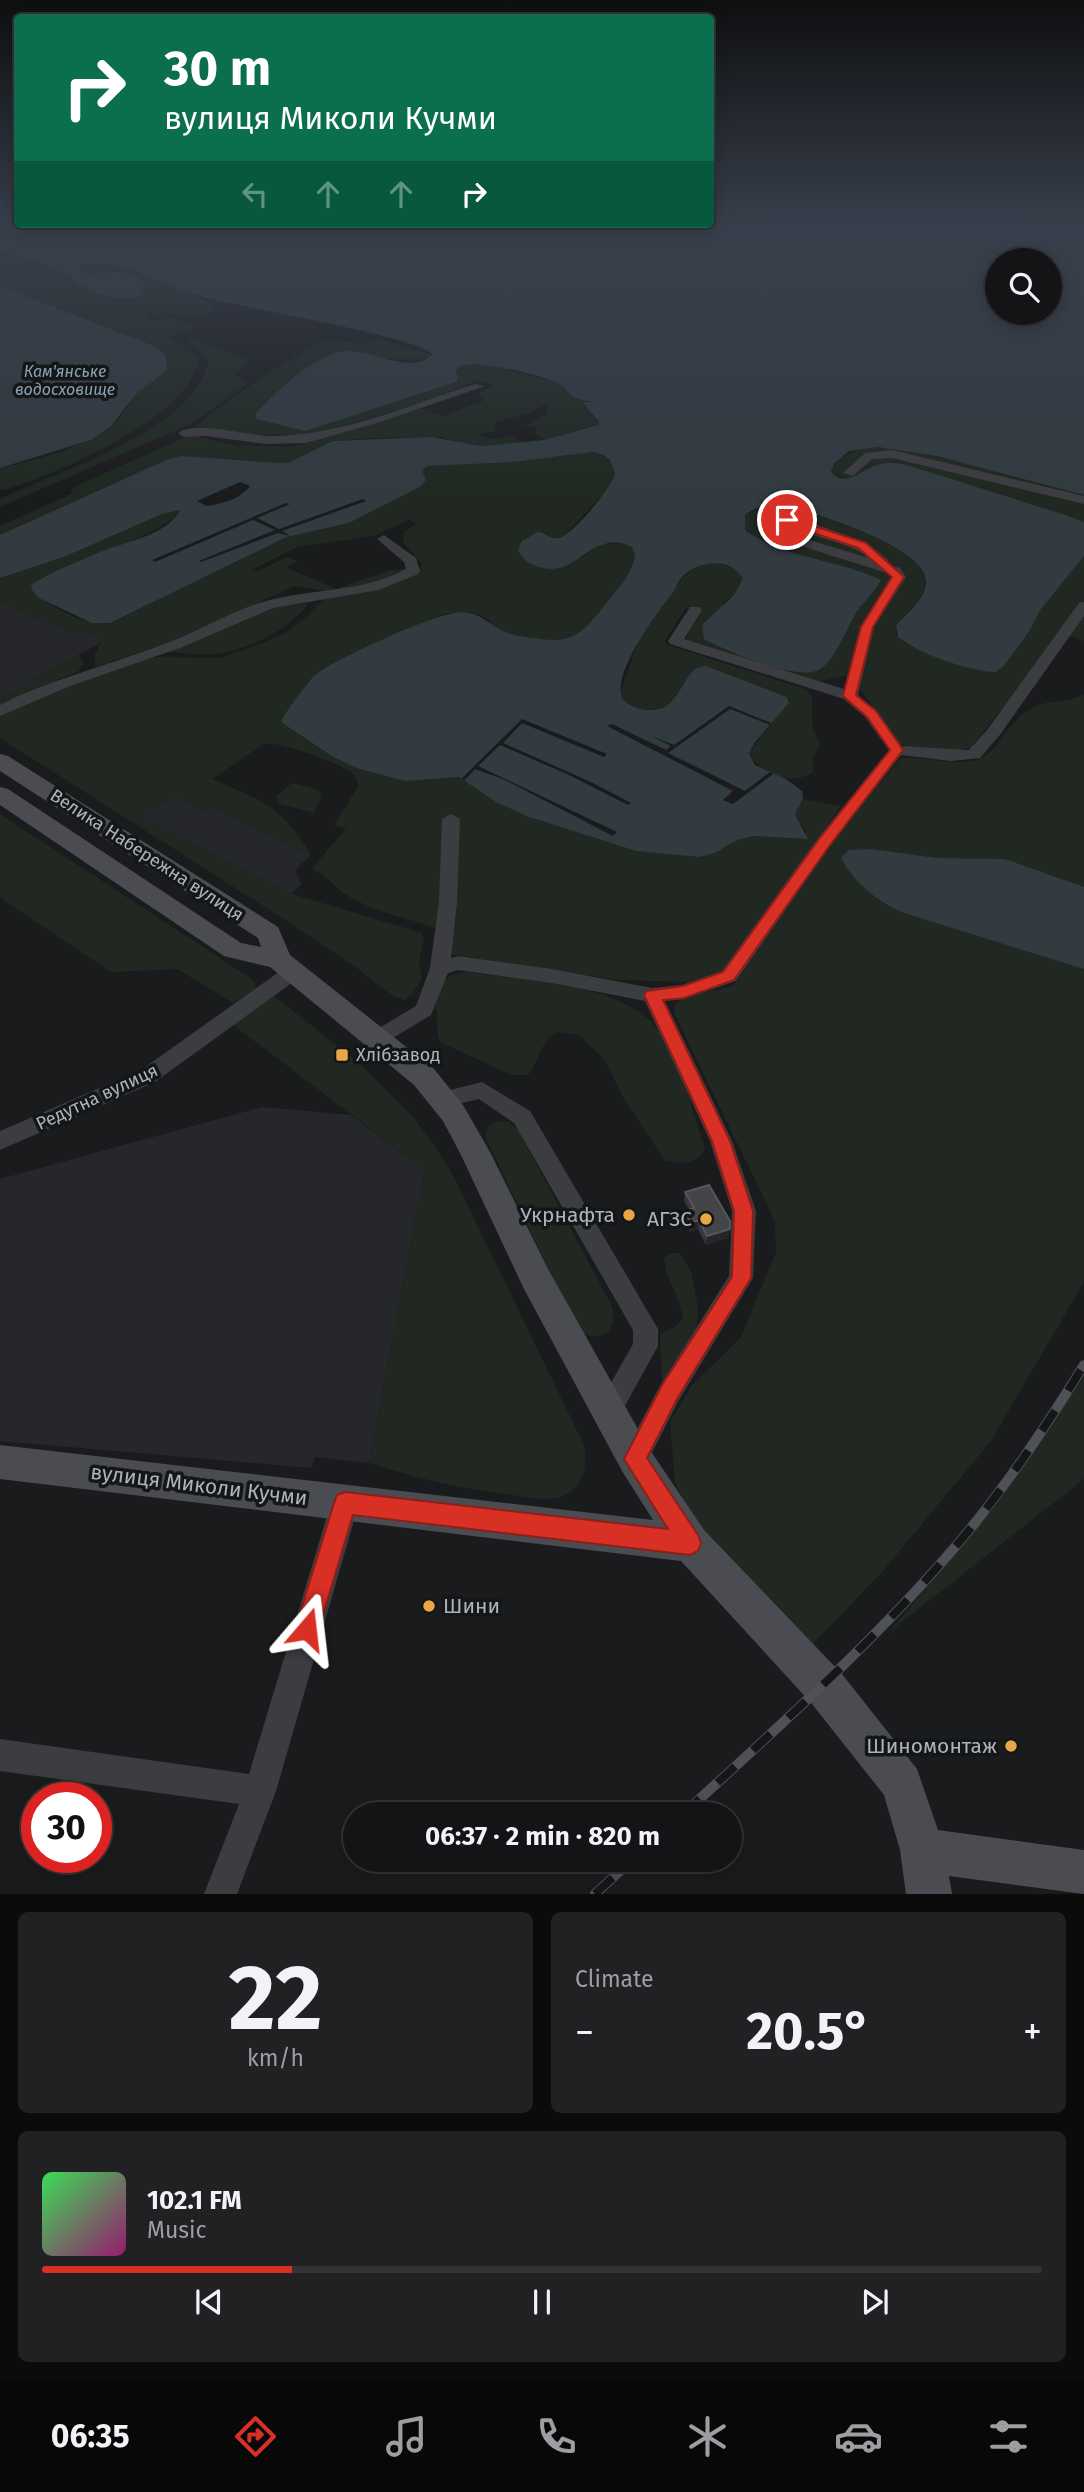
<!DOCTYPE html>
<meta charset="utf-8">
<style>
body{margin:0;font-family:"Fira Sans",sans-serif;background:#212123;color:#f1f3f6;height:100vh;display:flex;flex-direction:column;font-size:26px;white-space:nowrap}
*{box-sizing:border-box;margin:0}
p{font-size:23px;color:#9d9ea1}
.icon{flex:none;width:38px;height:38px;fill:none;stroke:currentColor;stroke-width:2;stroke-linecap:round;stroke-linejoin:round}
.map{position:relative;height:1894px;overflow:hidden}
.sheet{display:flex;flex-direction:column;gap:18px;padding:18px;background:#0b0b0c;flex:1}
.sheet>*{flex:none}
.banner{position:absolute;left:14px;top:14px;width:700px;height:214px;border-radius:7px;box-shadow:0 4px 18px #0003,0 0 0 2px #333335;background:#0b6e4f;color:#fff;overflow:hidden}
.buttons{position:absolute;left:985px;top:248px;display:grid;gap:14px}
.buttons a{display:grid;place-items:center;width:77px;height:77px;border-radius:50%;background:#141416;box-shadow:0 4px 18px #0003,0 0 0 2px #333335;font-size:35px}
.speed{position:absolute;left:21px;top:1782px;display:flex;gap:14px;font-size:35px;font-weight:700;text-align:center}
.speed>*{display:grid;place-content:center;width:91px;height:91px;border-radius:50%;background:#141416;box-shadow:0 4px 18px #0003,0 0 0 2px #333335;line-height:1}
.speed .limit{border:10px solid #d22;background:#fff;color:#111}
.pin{position:absolute;display:grid;place-items:center;width:60px;height:60px;color:#fff;margin:-30px;border:4px solid #fff;border-radius:50%;box-shadow:0 2px 7px #0007}
.me{position:absolute;width:77px;margin:-38px;rotate:17deg;stroke-linejoin:round;filter:drop-shadow(0 0 5px #0008)}
.turn{display:flex;align-items:center;gap:24px;height:147px;padding:0 35px;font-size:32px}
.turn .icon{width:91px;height:91px;stroke-width:2.5}
.turn b{display:block;font-size:49px;line-height:60px}
.lanes{display:flex;align-items:center;height:66px;padding:0 35px;background:#0003;justify-content:center;gap:35px;direction:ltr}
.lanes .off{opacity:.35}
.big{font-size:52px;font-weight:700;line-height:1.1}
.sheet .widget{flex:1;display:flex;flex-direction:column;justify-content:center;gap:10px;min-width:0;padding:0 24px;border-radius:10px;background:#212123}
.sheet .dial{align-items:center;gap:0}
.dial b{font-size:91px;line-height:1}
.song{display:flex;align-items:center;gap:21px}
.cover{width:84px;height:84px;border-radius:10px;background:linear-gradient(135deg,hsl(130 70% 55%),hsl(320 70% 35%))}
.played{height:7px;border-radius:4px;background:linear-gradient(90deg,#d93025 25%,#333335 25%)}
.keys{display:flex;justify-content:space-around;direction:ltr}
.heat{display:flex;justify-content:space-between;align-items:center;font-size:38px;direction:ltr}
.sheet .tiles{flex:1;display:grid;gap:18px;grid-template-columns:1fr 1fr}
.widget:last-child{grid-column:span 2}
.trip{position:absolute;left:343px;top:1802px;width:399px;height:70px;border-radius:35px;background:#141416;box-shadow:0 4px 18px #0003,0 0 0 2px #333335;font-weight:700;line-height:70px;text-align:center}
.dock{display:flex;height:112px;justify-content:space-around;align-items:center;background:#080809;color:#9d9ea1}
.dock .icon{width:49px;height:49px}
.dock .on{color:#d93025}
.dock b{font-size:32px;color:#f1f3f6}
.map>svg:first-child{display:block}
.built{fill:#26272a}
.green{fill:#202821;fill-rule:evenodd}
.water{fill:#313b40;fill-rule:evenodd}
.pier{fill:#1a1b1d}
.lines{fill:none;stroke-linecap:round;stroke-linejoin:round}
.street{fill:#3c3d41;fill-rule:evenodd}
.secondary{fill:#4a4c51;fill-rule:evenodd}
.rail-casing{stroke:#4f5156;stroke-width:10}
.rail{stroke:#151618;stroke-width:8;stroke-dasharray:24;stroke-linecap:butt}
.wall{fill:#37373b}
.shaded-wall{fill:#262629}
.building{fill:#444548;stroke:#54565a;stroke-width:2}
.route{fill:#d93025;stroke:#8d1f18;stroke-width:2}
.poi-dot{fill:#e9a646;stroke:#151618;stroke-width:2.5}
.labels{text-anchor:middle;dominant-baseline:central;stroke-width:7;stroke-linejoin:round;paint-order:stroke}
.far-water-label{font-size:16px;font-style:italic;fill:#87a2b4;stroke:#151618}
.street-label{font-size:18px;fill:#aeb3bb;stroke:#151618}
.poi-label{font-size:18px;fill:#aeb3bb;stroke:#151618;text-anchor:start}
.near-poi-label{font-size:21px;fill:#aeb3bb;stroke:#151618;text-anchor:end}
.near-street-label{font-size:21px;fill:#aeb3bb;stroke:#151618}
</style>
<div class="map">
<svg width="1084" height="1894" viewBox="0 0 1084 1894">
<rect width="100%" height="100%" fill="#1a1b1d"/>
<path class="built" d="M0 600 36 618 71 631 87 632 103 639 98 644 0 699Z
M175 795 208 811 215 807 311 855 295 870 301 884 291 894 144 817Z
M262 1107 351 1115 425 1170 369 1463 315 1457 311 1468 0 1441V1179Z"/>
<path class="green" d="M0 250 62 272 89 290 115 297 124 273 83 274 80 265 97 263 129 270 195 295 213 305V311L201 314 145 313 149 320C164 321 181 314 193 328L168 337 199 358C197 365 195 373 192 379 169 423 52 477 4 490L0 489V468C33 461 85 448 111 426 134 406 145 374 157 347L0 286Z
M190 338 250 359 235 374 248 384 191 424 0 507V499C54 472 199 429 208 360L186 339Z
M376 339 433 355C423 361 407 359 396 359 376 358 355 354 336 355 313 356 269 399 255 418L305 431 449 383 456 376 458 367 471 363 491 365 561 384 572 396 592 401 583 402V404L599 424 544 440 533 432 537 429 535 427H524L546 415 549 406 547 404 532 412 497 422 493 425 497 431 477 435 492 439 512 436 520 442 474 447 440 437 371 438 333 441 290 462 279 463 182 456 166 460 0 535V526L73 493 70 490 78 485 190 435 232 445 293 447 420 408 443 416 483 401 478 393 494 386 478 380 428 401 306 437 274 434 257 437 197 426C215 407 300 350 324 342 343 337 358 349 376 339Z
M864 447C929 445 1020 477 1084 495V522L907 465C888 462 866 466 851 479L832 475 831 472C838 457 849 452 864 447Z
M577 452C596 452 611 453 615 474L611 486 564 536 554 539 538 532 583 557C597 544 613 539 632 547L635 556 624 583 582 632C563 645 517 641 497 629 493 626 490 621 485 618 472 610 456 611 442 615L323 669 307 683 281 722 359 769 405 781 459 777 496 802 526 816 636 851 699 857 715 853 737 840 754 836 805 839 806 831 795 814 803 799 841 806 724 971 701 981 690 982 618 980 449 954V933C416 919 375 914 345 894 333 886 328 876 314 870L313 867 346 829 334 825 359 785C358 784 355 776 354 775 341 763 280 741 264 744L212 779C258 798 286 809 311 855L216 807 209 811 175 795 144 817 292 894 422 933 424 940 419 962 422 979 413 993 404 1000 393 996 353 965 290 923 0 738V715L34 697 137 661 159 657 220 658 265 642 285 633 306 617 331 592 294 586 182 638 95 667V655L102 639C91 634 80 634 69 630 45 623 22 612 0 600V578L64 557 162 514 180 510C170 533 62 565 32 585 45 607 85 626 110 623L287 537 349 523 420 487 426 480 422 470 428 466 513 462ZM409 520 416 524 404 532 403 542 422 564 420 568 391 570 336 589 286 567 297 561 287 557 256 572 251 570 297 547 373 536Z
M766 506C796 506 925 543 925 580 926 603 897 613 895 634L907 645 960 665 990 672 999 670 1030 630 1041 609 1084 556V641L1061 633 972 747C950 754 916 756 897 741L861 690 860 680 848 675 817 682 686 640 697 608H686L667 637 665 642 668 645 805 689C817 699 811 708 812 721 813 730 816 736 820 744L813 759V772C792 787 759 774 749 752L790 700 787 697 706 666C676 666 685 729 626 704L620 693 640 637 683 577 698 566 714 562 738 570 743 578 734 595 722 604 784 669 802 672 816 671 829 661 857 612 881 580C838 559 784 559 745 530V515Z
M308 603C292 630 243 652 212 654 198 655 182 653 167 652L265 608Z
M79 655 83 663 79 671 0 705V699Z
M1084 694V1282L991 1441 883 1571 814 1643 803 1650 704 1546 675 1482 670 1422 692 1385 741 1337 776 1252 775 1221 674 1013 675 1004C692 992 714 992 734 985L835 837 901 758C931 756 973 774 995 747 1007 732 1015 717 1032 708 1048 699 1068 703 1084 694Z
M292 783 317 789 322 794 314 813 280 804 275 797Z
M0 814 255 981 256 989 233 1003 177 969 111 972 14 907 0 897Z
M466 972C521 980 629 982 661 1034 683 1069 693 1112 705 1150 694 1165 682 1164 665 1161L623 1097 605 1060 579 1035 556 1032C539 1043 541 1060 528 1075H511L442 1043 438 1037 435 991 451 975Z
M273 995 358 1062 412 1115 432 1142 453 1175 583 1443C589 1464 584 1489 560 1497 545 1502 527 1497 512 1495 462 1489 416 1478 369 1463L425 1170 232 1024Z
M498 1121 509 1122 518 1130 611 1304C621 1330 600 1347 577 1329L485 1136 488 1127Z
M672 1253H680L691 1272 695 1290 698 1310 696 1331 662 1382 660 1334 675 1327 683 1319C681 1297 665 1279 664 1258Z
M1084 1376V1479L888 1633 998 1503Z"/>
<path class="water" d="M0 227H1084V495L937 456 878 447 849 451 834 464 831 472C845 488 861 470 877 465 888 462 897 463 907 465L1062 514 1084 522V556L1041 609 1030 630 1003 667 995 672C969 671 918 654 898 637L896 626C906 613 925 600 926 582 928 547 809 510 781 506 768 504 756 507 745 515V530C785 559 838 559 881 580 875 591 866 600 858 610 848 625 833 666 816 671 791 679 727 651 704 639L702 625 734 595 743 578C729 557 699 560 682 577 677 583 676 589 671 595 656 614 616 668 621 694 622 703 633 707 641 709 685 718 678 666 706 666L787 697 789 703 755 742 749 753 755 765 786 779 802 791 803 799 795 814 808 839 754 836 737 840 715 853 699 857 636 851 526 816 496 802 459 777 405 781 359 769 332 756 281 722C283 715 309 680 315 675 333 660 438 612 461 612 482 612 490 627 508 633 516 636 525 637 534 638 576 645 583 632 608 601 621 586 630 575 635 556L632 547C623 543 614 541 605 544 580 551 569 576 539 567 529 564 523 560 518 550L522 541 538 532C546 533 551 540 559 538 574 534 610 489 615 474L610 460 603 455 592 452 513 462 428 466 422 470 426 480 420 487 349 523 287 537 110 623H92L39 598 32 590 31 585C53 571 77 562 100 552 124 542 168 535 180 510L162 514 64 557 0 578V535L166 460 182 456 279 463 290 462 333 441 431 437 481 446 544 440 598 425 599 422 582 402H592C586 400 575 399 571 395 566 391 565 386 559 384 542 375 474 358 458 367L456 372 458 380 456 382 305 431 257 419 255 416 257 412C278 390 309 360 339 352 368 345 409 378 433 354 417 338 267 311 235 304 216 300 196 296 178 289 148 278 113 257 80 265L83 274C102 275 131 265 144 284L143 294C126 302 102 297 85 288 77 283 71 276 62 272 42 264 21 257 0 250ZM998 261H1050V313H998ZM240 482 250 486C241 499 221 504 207 506L197 501Z
M0 286 157 347 166 357 167 370 135 395 111 426 91 440 0 468Z
M871 849 937 858 1005 859 1084 887V969L901 912C875 899 855 884 841 858L849 850Z"/>
<path class="pier" d="M363 499 366 501 282 531 290 536 278 533 201 562 199 561 275 530 253 520 155 562 152 560 286 503 290 504 257 518 279 529Z
M729 706 771 723 770 725 730 709 668 753 745 791 770 772 773 774 733 804 723 800 733 791 607 726 612 724 666 750 671 746 651 736 674 745Z
M522 719 607 754 604 757 522 723 503 743 591 782 631 803 628 805 569 775 500 745 478 766 617 832 613 836 503 779 475 769 465 780 461 779Z"/>
<g class="lines">
<path class="street" d="M475 384 485 386 380 422 306 443 266 444 206 436 184 437 178 433C196 419 250 437 273 436 342 435 410 405 475 384Z
M892 450 1084 496V504L892 458 872 459 853 476 843 473 865 453Z
M777 510 867 543 888 560 889 565 900 568 906 577 874 627 858 695 877 711 902 746 969 750 987 730 1079 603 1084 602V616L999 736 980 758 951 761 901 755 830 846 736 981 684 999 665 1001 732 1141 756 1211 753 1278 679 1400 644 1468 635 1472 626 1468 622 1459 626 1450 661 1384 729 1276 732 1211 710 1141 645 1001 552 983 458 970 448 973 431 1015 383 1044 376 1047 369 1044 366 1039 369 1034 416 1006 430 968 439 902 442 819 451 814 460 819 457 902 451 958 458 956 552 969 652 988 682 985 722 971 818 838 889 750 865 717 844 699 670 644 668 641 690 607H700L702 610 684 639 844 689 860 627 892 577 890 574 801 546 799 543 806 539 869 558C842 536 794 538 771 514Z
M384 535 416 558 420 571 418 574 379 590 273 608 180 648 70 686 0 716V705L16 697C67 675 121 661 172 641 204 629 233 610 266 601 313 588 362 593 406 569L404 562 377 539Z
M293 965 300 967 303 972 300 977 155 1082 0 1150V1131L141 1070 286 967Z
M482 1082 530 1111 658 1329V1346L617 1420 608 1423 599 1420 595 1411 633 1344V1330L514 1123 479 1099 442 1108 434 1106 431 1100 434 1094Z
M345 1490 355 1494 359 1503 276 1791 237 1894H204L239 1804 0 1771V1739L249 1774 331 1503 335 1494Z"/>
<path class="secondary" d="M0 754 8 756 278 927 290 955 434 1069 463 1105 490 1152 548 1269 648 1447 704 1530 842 1674 917 1769 938 1830 1084 1850V1894L949 1876 952 1894H906L900 1850 884 1795 812 1704 681 1561 0 1479V1445L653 1520 622 1471 524 1289 461 1155 443 1121 414 1085 270 967 224 956 0 805V787L8 789 241 943 261 947 258 938 0 771Z"/>
<g class="rail-casing">
<path id="rail" d="M682 1815C776 1729 872 1644 955 1547 1004 1490 1045 1428 1084 1365
M595 1894 632 1860"/>
</g>
<use href="#rail" class="rail"/>
</g>
<path class="wall" d="M685 1192 728 1238 706 1245 698 1229 690 1232 684 1220 685 1211 689 1210 684 1201Z"/>
<path class="shaded-wall" d="M699 1220 698 1229 690 1232 691 1223Z
M730 1229 728 1238 706 1245 707 1236Z"/>
<path class="building" d="M709 1185 730 1221V1229L707 1236 699 1220 691 1223 685 1211 694 1208 685 1192Z"/>
<linearGradient id="sky" x2="0" y2="1"><stop stop-color="#0e0f10"/><stop offset="0.46" stop-color="#383f4c"/><stop offset="1" stop-color="#383f4c" stop-opacity="0"/></linearGradient>
<rect width="1084" height="492" fill="url(#sky)"/>
<path class="route" d="M787 517 866 543 904 577 873 627 856 695 876 711 903 750 830 845 734 980 684 998 663 1000 730 1141 753 1211 751 1278 677 1399 647 1458 698 1535 701 1543 698 1551 690 1555 353 1515 316 1638 307 1641 299 1638 295 1629 334 1503 337 1495 345 1492 668 1529 624 1459 662 1385 732 1277 734 1211 712 1141 644 995 647 991 683 986 723 972 819 839 890 750 867 717 843 696 861 627 892 577 858 548 784 523 782 520Z"/>
<g class="poi-dot">
<rect x="335" y="1048" width="14" height="14" rx="3.5"/>
<circle cx="629" cy="1215" r="7"/>
<circle cx="706" cy="1219" r="7"/>
<circle cx="429" cy="1606" r="7"/>
<circle cx="1011" cy="1746" r="7"/>
</g>
<g class="labels">
<g class="far-water-label">
<text x="65" y="371">Кам'янське<tspan x="65" dy="18">водосховище</tspan></text>
</g>
<g class="street-label">
<text transform="translate(147 855) rotate(33)">Велика Набережна вулиця</text>
<text transform="translate(97 1097) rotate(-25)">Редутна вулиця</text>
</g>
<g class="poi-label">
<text x="356" y="1055">Хлібзавод</text>
</g>
<g class="near-poi-label">
<text x="615" y="1215">Укрнафта</text>
<text x="692" y="1219">АГЗС</text>
<text x="443" y="1606" text-anchor="start">Шини</text>
<text x="997" y="1746">Шиномонтаж</text>
</g>
<g class="near-street-label">
<text transform="translate(199 1485) rotate(7)">вулиця Миколи Кучми</text>
</g>
</g>
</svg>
<div class="buttons">
<a><svg class="icon" aria-label="search" viewBox="0 0 24 24"><circle cx="10" cy="10" r="6"/><path d="M15 15l6 6"/></svg></a>
</div>
<div class="speed"><div class="limit">30</div></div>
<div class="pin" style="left:787px;top:520px;background:#d93025"><svg class="icon" aria-label="arrive" viewBox="0 0 24 24"><path d="M6 21V4h12l-3 4 3 4H6"/></svg></div>
<svg class="me" style="left:307px;top:1629px" viewBox="-20 -20 40 40"><path d="M0-17L14 15 0 8-14 15z" fill="#d93025" stroke="#fff" stroke-width="4"/></svg>
<div class="trip">06:37 · 2 min · 820 m</div>
<div class="banner">
<div class="turn"><svg class="icon" aria-label="right" viewBox="0 0 24 24"><path d="M7 20v-9h11M14 6l5 5-5 5"/></svg><div><b>30 m</b>вулиця Миколи Кучми</div></div>
<div class="lanes"><svg class="icon off" aria-label="left" viewBox="0 0 24 24"><path d="M17 20v-9H6M10 6l-5 5 5 5"/></svg><svg class="icon off" aria-label="ahead" viewBox="0 0 24 24"><path d="M12 20V5M6 11l6-6 6 6"/></svg><svg class="icon off" aria-label="ahead" viewBox="0 0 24 24"><path d="M12 20V5M6 11l6-6 6 6"/></svg><svg class="icon" aria-label="right" viewBox="0 0 24 24"><path d="M7 20v-9h11M14 6l5 5-5 5"/></svg></div>
</div>
</div>
<section class="sheet">
<div class="tiles">
<div class="widget dial"><b>22</b><p>km/h</p></div>
<div class="widget"><p>Climate</p>
<div class="heat"><a>−</a><b class="big">20.5°</b><a>+</a></div>
</div>
<div class="widget">
<div class="song"><i class="cover"></i><div><b>102.1 FM</b><p>Music</p></div></div>
<div class="played"></div>
<div class="keys"><svg class="icon" aria-label="previous" viewBox="0 0 24 24"><path d="M18 5L8 12l10 7zM5 5v14"/></svg><svg class="icon" aria-label="pause" viewBox="0 0 24 24"><path d="M8 5v14M16 5v14"/></svg><svg class="icon" aria-label="next" viewBox="0 0 24 24"><path d="M6 5l10 7-10 7zM19 5v14"/></svg></div>
</div>
</div>
</section>
<nav class="dock">
<b>06:35</b>
<svg class="icon on" aria-label="directions" viewBox="0 0 24 24"><path d="M12 3l9 9-9 9-9-9zM9 14v-3h6M13 9l2 2-2 2"/></svg>
<svg class="icon" aria-label="music" viewBox="0 0 24 24"><path d="M9 18V5l10-2v13"/><circle cx="6" cy="18" r="3"/><circle cx="16" cy="16" r="3"/></svg>
<svg class="icon" aria-label="phone" viewBox="0 0 24 24"><path d="M5 4h4l2 5-3 2q2 4 5 5l2-3 5 2v4C11 20 4 13 5 4z"/></svg>
<svg class="icon" aria-label="climate" viewBox="0 0 24 24"><path d="M12 3v18M4 7l16 10M4 17L20 7"/></svg>
<svg class="icon" aria-label="car" viewBox="0 0 24 24"><path d="M5 17H2v-5l4-1 3-4h7l3 4 3 1v5h-3M9 17h6M6 11h13"/><circle cx="7" cy="17" r="2"/><circle cx="17" cy="17" r="2"/></svg>
<svg class="icon" aria-label="filters" viewBox="0 0 24 24"><path d="M4 7h16M4 17h16"/><circle cx="9" cy="7" r="2"/><circle cx="15" cy="17" r="2"/></svg>
</nav>
